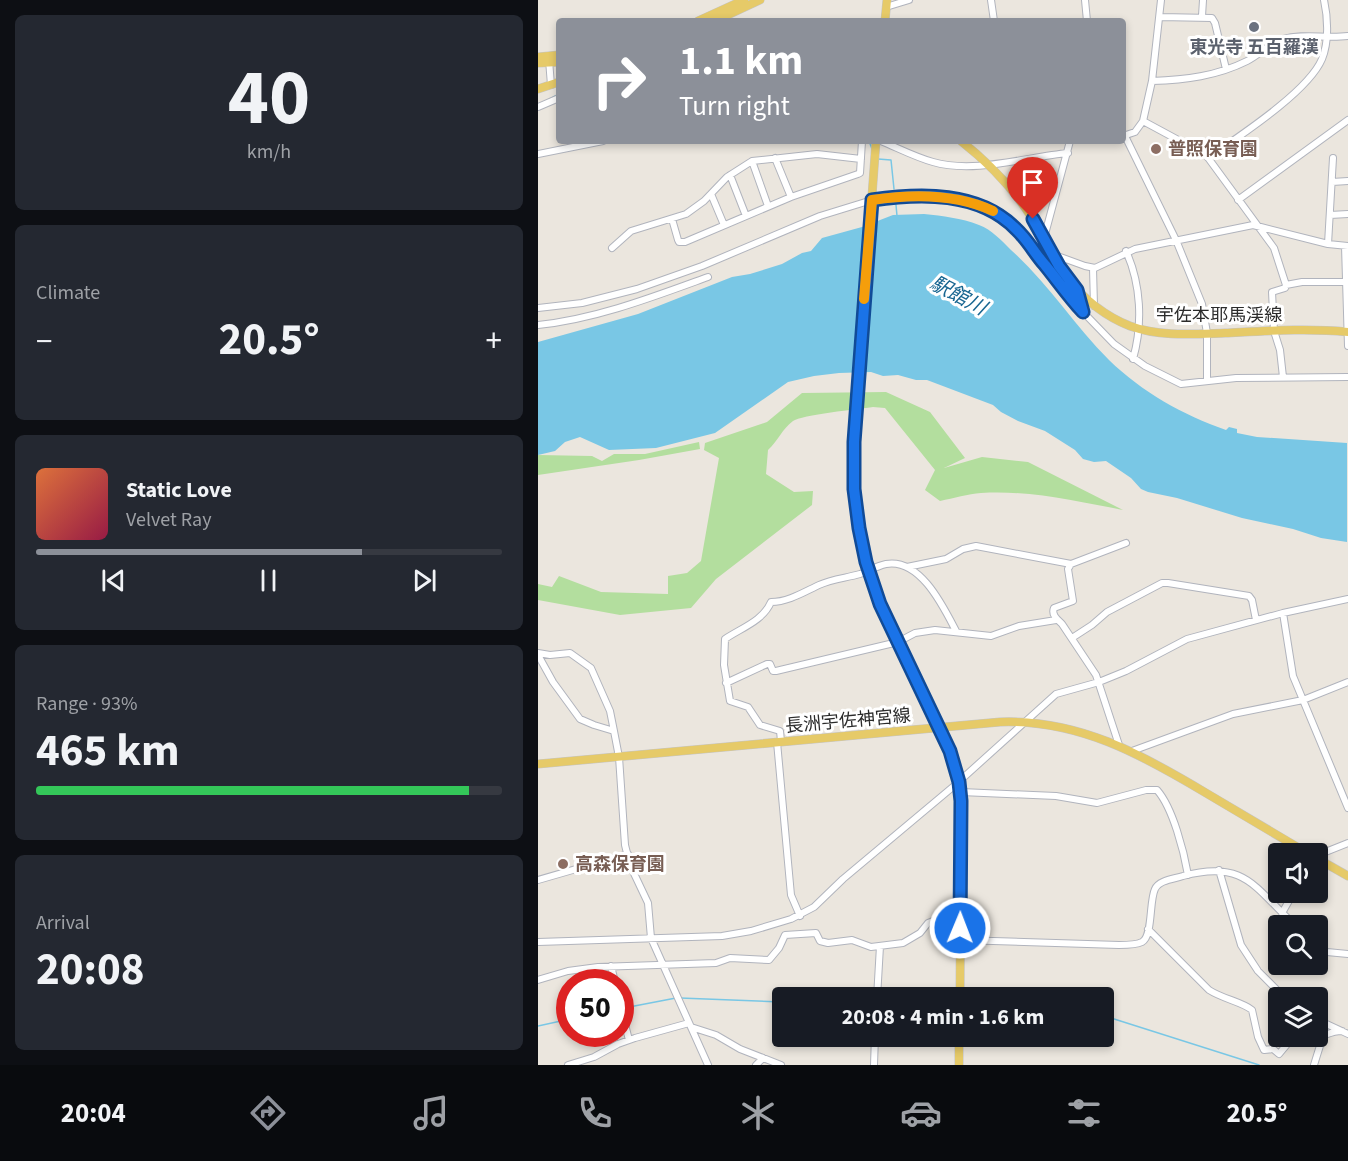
<!DOCTYPE html>
<meta charset="utf-8">
<style>
body{margin:0;font-family:"Source Sans 3","Noto Sans JP",sans-serif;background:#242831;color:#f1f3f6;height:100vh;display:flex;flex-direction:column;font-size:22px;white-space:nowrap}
*{box-sizing:border-box;margin:0}
p{font-size:20px;color:#9ea1a6}
.icon{flex:none;width:33px;height:33px;fill:none;stroke:currentColor;stroke-width:2;stroke-linecap:round;stroke-linejoin:round}
.map{position:relative;flex:1;overflow:hidden}
.drawer{display:flex;flex-direction:column;gap:15px;padding:15px;background:#0d0f14;width:538px}
.drawer>*{flex:none}
.guide{position:absolute;left:18px;top:18px;width:570px;height:126px;border-radius:6px;box-shadow:0 3px 9px #0003;background:#8c9099;color:#fff;overflow:hidden}
.fabs{position:absolute;left:730px;top:843px;display:grid;gap:12px}
.fabs a{display:grid;place-items:center;width:60px;height:60px;border-radius:6px;background:#171b24;box-shadow:0 3px 9px #0003;font-size:30px}
.speed{position:absolute;left:18px;top:969px;display:flex;gap:12px;font-size:30px;font-weight:700;text-align:center}
.speed>*{display:grid;place-content:center;width:78px;height:78px;border-radius:50%;background:#171b24;box-shadow:0 3px 9px #0003;line-height:1}
.speed .limit{border:9px solid #d22;background:#fff;color:#111}
.pin{position:absolute;display:grid;place-items:center;width:51px;height:51px;color:#fff;margin:-62px -26px;border-radius:50% 50% 50% 0;rotate:-45deg;box-shadow:0 0 6px #0007}
.pin .icon{rotate:45deg}
.me{position:absolute;width:66px;margin:-33px;rotate:1deg;stroke-linejoin:round;filter:drop-shadow(0 0 4px #0008)}
.turn{display:flex;align-items:center;gap:21px;height:126px;padding:0 24px;font-size:27px}
.turn .icon{width:78px;height:78px;stroke-width:2.5}
.turn b{display:block;font-size:42px;line-height:51px}
.big{font-size:45px;font-weight:700;line-height:1.1}
.drawer .tile{flex:1;display:flex;flex-direction:column;justify-content:center;gap:9px;min-width:0;padding:0 21px;border-radius:9px;background:#242831}
.drawer .dial{align-items:center;gap:0}
.dial b{font-size:78px;line-height:1}
.song{display:flex;align-items:center;gap:18px}
.cover{width:72px;height:72px;border-radius:9px;background:linear-gradient(135deg,hsl(20 70% 55%),hsl(340 70% 35%))}
.played{height:6px;border-radius:3px;background:linear-gradient(90deg,#8c9099 70%,#363941 70%)}
.keys{display:flex;justify-content:space-around;direction:ltr}
.heat{display:flex;justify-content:space-between;align-items:center;font-size:33px;direction:ltr}
.charge{height:9px;border-radius:4px;background:linear-gradient(90deg,#34c759 93%,#363941 0)}
.trip{position:absolute;left:234px;top:987px;width:342px;height:60px;border-radius:6px;background:#171b24;box-shadow:0 3px 9px #0003;font-weight:700;line-height:60px;text-align:center}
.tab-bar{display:flex;height:96px;justify-content:space-around;align-items:center;background:#090b0e;color:#9ea1a6}
.tab-bar .icon{width:42px;height:42px}
.tab-bar .on{color:#8c9099}
.tab-bar b{font-size:27px;color:#f1f3f6}
main{display:flex;flex:1;min-height:0}
.map>svg:first-child{display:block}
.green{fill:#b3de9e}
.water{fill:#79c7e5}
.lines{fill:none;stroke-linecap:round;stroke-linejoin:round}
.stream{stroke:#79c7e5;stroke-width:1.5}
.minor-casing{stroke:#b1b4bd;stroke-width:8}
.major-casing{stroke:#c4c4c4;stroke-width:9}
.minor{stroke:#fff;stroke-width:6}
.major{stroke:#e6ca68;stroke-width:8}
.route-casing{stroke:#114b97;stroke-width:15}
.route{stroke:#1a73e8;stroke-width:10}
.slow{stroke:#f59e0b;stroke-width:10}
.worship-dot{fill:#6b7280;stroke:#fff;stroke-width:2}
.education-dot{fill:#8d6e63;stroke:#fff;stroke-width:2}
.labels{text-anchor:middle;dominant-baseline:central;stroke-width:6;stroke-linejoin:round;paint-order:stroke}
.worship-label{font-size:18px;font-weight:bold;fill:#5b616d;stroke:#fff}
.education-label{font-size:18px;font-weight:bold;fill:#785e54;stroke:#fff;text-anchor:start}
.street-label{font-size:18px;fill:#2b2b2b;stroke:#fff}
.water-label{font-size:20px;font-style:italic;fill:#186691;stroke:#fff}
</style>
<main>
<section class="drawer">
<div class="tile dial"><b>40</b><p>km/h</p></div>
<div class="tile"><p>Climate</p>
<div class="heat"><a>−</a><b class="big">20.5°</b><a>+</a></div>
</div>
<div class="tile">
<div class="song"><i class="cover"></i><div><b>Static Love</b><p>Velvet Ray</p></div></div>
<div class="played"></div>
<div class="keys"><svg class="icon" aria-label="previous" viewBox="0 0 24 24"><path d="M18 5L8 12l10 7zM5 5v14"/></svg><svg class="icon" aria-label="pause" viewBox="0 0 24 24"><path d="M8 5v14M16 5v14"/></svg><svg class="icon" aria-label="next" viewBox="0 0 24 24"><path d="M6 5l10 7-10 7zM19 5v14"/></svg></div>
</div>
<div class="tile"><p>Range · 93%</p><b class="big">465 km</b><div class="charge"></div></div>
<div class="tile"><p>Arrival</p><b class="big">20:08</b></div>
</section>
<div class="map">
<svg width="810" height="1065" viewBox="0 0 810 1065">
<rect width="100%" height="100%" fill="#ebe6de"/>
<path class="green" d="M348 392 392 412 427 458 406 468 444 457 490 462 585 510C537 501 492 490 443 493 430 494 416 498 402 501L387 490 397 470 347 408 335 407C321 409 263 415 255 421 244 429 240 441 230 450L228 474 256 492 275 491 274 505 178 579 153 608 82 615 0 600V584L14 587 21 576 63 592 130 594V576L149 573 163 561 181 458 166 450 167 443 229 422 264 393Z
M161 442 162 449 101 460 0 475V455L54 456 64 461 76 454H107Z"/>
<path class="water" d="M386 214C405 216 423 218 441 225 454 230 463 240 473 250 510 283 536 325 571 360 604 392 645 415 688 430L691 427 699 429V433L719 437 809 443V542L783 538 755 529 704 518 639 498 610 492 603 489 593 478 568 461 556 462 545 459 537 450 507 431 480 421 463 412 455 405 389 380H378L360 375 345 376 333 372 301 373 276 376 250 382 177 433 118 448 71 450 42 437 27 442 17 451 0 455V342L100 314 194 277 212 274 244 264 264 253 273 251 284 238 324 227 355 215Z"/>
<g class="lines">
<path class="stream" d="M12 99 21 94
M331 141 334 149
M340 159 353 160 356 189
M358 205 359 216
M142 998 244 1002
M86 1008 138 998
M566 1018H573L721 1065
M0 1026 32 1019"/>
<g class="minor-casing">
<path id="minor" d="M453 0 456 21
M547 0 549 21
M348 7 371 0
M664 16 665 0
M622 17 674 18 677 23 688 69
M11 60 13 85
M614 81C647 80 679 76 709 61 721 55 731 44 745 39 765 33 788 39 810 36
M0 107 21 98
M605 121 668 155 736 248 748 285 747 288 734 292 736 331 742 350 745 377
M585 136 597 132 605 121 614 81 623 0
M587 136 638 240 664 304 669 333V381
M343 141C360 148 377 157 395 162 436 174 488 157 530 153
M0 154 65 141
M237 158 253 197
M670 158C700 137 770 92 784 59 791 42 790 18 786 0
M214 161 230 206
M192 175 208 216
M794 182 810 181
M173 194 186 225
M700 200 810 120
M792 215 810 214
M134 219 140 240 141 242H147L253 197 320 174 322 173 324 141
M506 238 532 141
M790 244 795 158
M807 246 810 346
M74 248 93 231 148 214 166 201 189 177 214 161 279 154 323 159
M588 251C603 284 605 324 595 359
M514 254 547 266 557 268 597 249 715 225 790 244 810 246
M555 268 556 306
M748 285 764 282H808
M539 289 545 312 576 344 607 366 643 384 698 378 810 377
M0 308 44 303 99 289 164 266 282 216 334 200 371 195 410 198 429 202 444 206 463 216 485 235 545 312
M0 325C58 319 115 297 170 277
M369 567 408 559 425 549 438 546 533 564
M745 613 755 676 810 808
M534 638 554 625 569 612 624 583H630L711 596 714 600 718 620
M0 653 12 655 32 653 53 668 72 711 76 731
M0 655 15 682 42 719 56 725 76 731 81 757 87 845 92 865 110 903 113 938 170 1065
M188 683 229 664H232L235 671H238L360 642 377 633 397 630 453 636 481 626 518 620
M243 741 242 731 222 725 210 707 192 701 186 665 187 639C203 628 225 621 233 602 250 602 266 592 281 585 294 579 308 578 322 574 330 571 339 566 348 564 382 558 405 606 418 631
M239 742 253 895 262 916
M581 745 558 675 524 624C520 620 513 615 516 608L535 601 530 569 533 564 588 543
M594 751 695 714 765 700 810 682
M423 792 518 796 559 803 608 790H619C635 808 646 852 650 875
M780 855 810 843
M681 870 703 945 720 971 747 998
M0 880 90 854
M744 913 756 892
M610 929 671 990C685 999 704 1002 714 1010L720 1037 726 1050 735 1049 741 1054 756 1036
M422 940 581 945C588 945 598 945 604 942 615 936 611 901 617 889 621 880 636 879 645 876 708 859 717 889 758 926
M0 942 184 936 213 931 253 919 276 907 305 879 416 786 518 694 561 682 588 671 649 639 745 613 810 599
M780 948 789 952 810 954
M73 966 77 982
M0 980 30 971 60 967 178 963 192 958 231 960 241 948 247 935 278 933 282 941 290 943 314 940 333 947 365 943 382 933 390 923 403 918 422 915
M339 998 342 946
M82 1005 91 1040
M780 1020 810 1034
M153 1027 178 1035 202 1049 243 1065
M763 1036C784 1042 787 1031 804 1031
M30 1065 56 1057 80 1044 97 1038 151 1023
M218 1065 225 1058
M336 1065 337 1036
M776 1065 785 1036"/>
</g>
<g class="major-casing">
<path id="major" d="M160 21 206 0
M177 21 222 0
M347 21 349 0
M0 57 21 55
M0 63 21 62
M0 89 21 82
M338 141 316 442V474L319 516 325 549 339 597 413 751 421 782 423 801 422 998
M423 141C451 163 475 188 494 218 506 237 514 259 528 277 545 298 566 316 592 326 622 337 656 334 687 333 728 331 769 328 810 332
M0 764 462 722C540 719 603 754 668 793 702 813 736 833 771 854
M780 859 810 876
M421 1065V1036"/>
</g>
<use href="#minor" class="minor"/>
<use href="#major" class="major"/>
</g>
<g class="lines">
<g class="route-casing">
<path id="route" d="M422 928 423 801 421 782 412 751 342 604 328 562 321 528 316 489V442L334 200C382 193 441 191 478 229 490 240 497 254 507 265 520 281 531 297 545 312L539 290 521 266 495 219"/>
</g>
<use href="#route" class="route"/>
<path class="slow" d="M326 299 334 200C374 194 417 193 455 211"/>
</g>
<circle class="worship-dot" cx="716" cy="27" r="6"/>
<g class="education-dot">
<circle cx="618" cy="149" r="6"/>
<circle cx="25" cy="864" r="6"/>
</g>
<g class="labels">
<g class="worship-label">
<text x="716" y="47">東光寺 五百羅漢</text>
</g>
<g class="education-label">
<text x="630" y="149">普照保育園</text>
<text x="37" y="864">高森保育園</text>
</g>
<g class="street-label">
<text x="681" y="315">宇佐本耶馬渓線</text>
<text transform="translate(310 721) rotate(-5)">長洲宇佐神宮線</text>
</g>
<g class="water-label">
<text transform="translate(420 296) rotate(28)">駅館川</text>
</g>
</g>
</svg>
<div class="fabs">
<a><svg class="icon" aria-label="sound" viewBox="0 0 24 24"><path d="M4 9h4l5-4v14l-5-4H4zM17 9q2 3 0 6"/></svg></a>
<a><svg class="icon" aria-label="search" viewBox="0 0 24 24"><circle cx="10" cy="10" r="6"/><path d="M15 15l6 6"/></svg></a>
<a><svg class="icon" aria-label="layers" viewBox="0 0 24 24"><path d="M12 4l9 5-9 5-9-5zM3 14l9 5 9-5"/></svg></a>
</div>
<div class="speed"><div class="limit">50</div></div>
<div class="pin" style="left:495px;top:219px;background:#d93025"><svg class="icon" aria-label="arrive" viewBox="0 0 24 24"><path d="M6 21V4h12l-3 4 3 4H6"/></svg></div>
<svg class="me" style="left:422px;top:928px" viewBox="-20 -20 40 40"><circle r="17" fill="#1a73e8" stroke="#fff" stroke-width="3"/><path d="M0-11L8 9 0 5-8 9z" fill="#fff"/></svg>
<div class="trip">20:08 · 4 min · 1.6 km</div>
<div class="guide">
<div class="turn"><svg class="icon" aria-label="right" viewBox="0 0 24 24"><path d="M7 20v-9h11M14 6l5 5-5 5"/></svg><div><b>1.1 km</b>Turn right</div></div>
</div>
</div>
</main>
<nav class="tab-bar">
<b>20:04</b>
<svg class="icon on" aria-label="directions" viewBox="0 0 24 24"><path d="M12 3l9 9-9 9-9-9zM9 14v-3h6M13 9l2 2-2 2"/></svg>
<svg class="icon" aria-label="music" viewBox="0 0 24 24"><path d="M9 18V5l10-2v13"/><circle cx="6" cy="18" r="3"/><circle cx="16" cy="16" r="3"/></svg>
<svg class="icon" aria-label="phone" viewBox="0 0 24 24"><path d="M5 4h4l2 5-3 2q2 4 5 5l2-3 5 2v4C11 20 4 13 5 4z"/></svg>
<svg class="icon" aria-label="climate" viewBox="0 0 24 24"><path d="M12 3v18M4 7l16 10M4 17L20 7"/></svg>
<svg class="icon" aria-label="car" viewBox="0 0 24 24"><path d="M5 17H2v-5l4-1 3-4h7l3 4 3 1v5h-3M9 17h6M6 11h13"/><circle cx="7" cy="17" r="2"/><circle cx="17" cy="17" r="2"/></svg>
<svg class="icon" aria-label="filters" viewBox="0 0 24 24"><path d="M4 7h16M4 17h16"/><circle cx="9" cy="7" r="2"/><circle cx="15" cy="17" r="2"/></svg>
<b>20.5°</b>
</nav>
